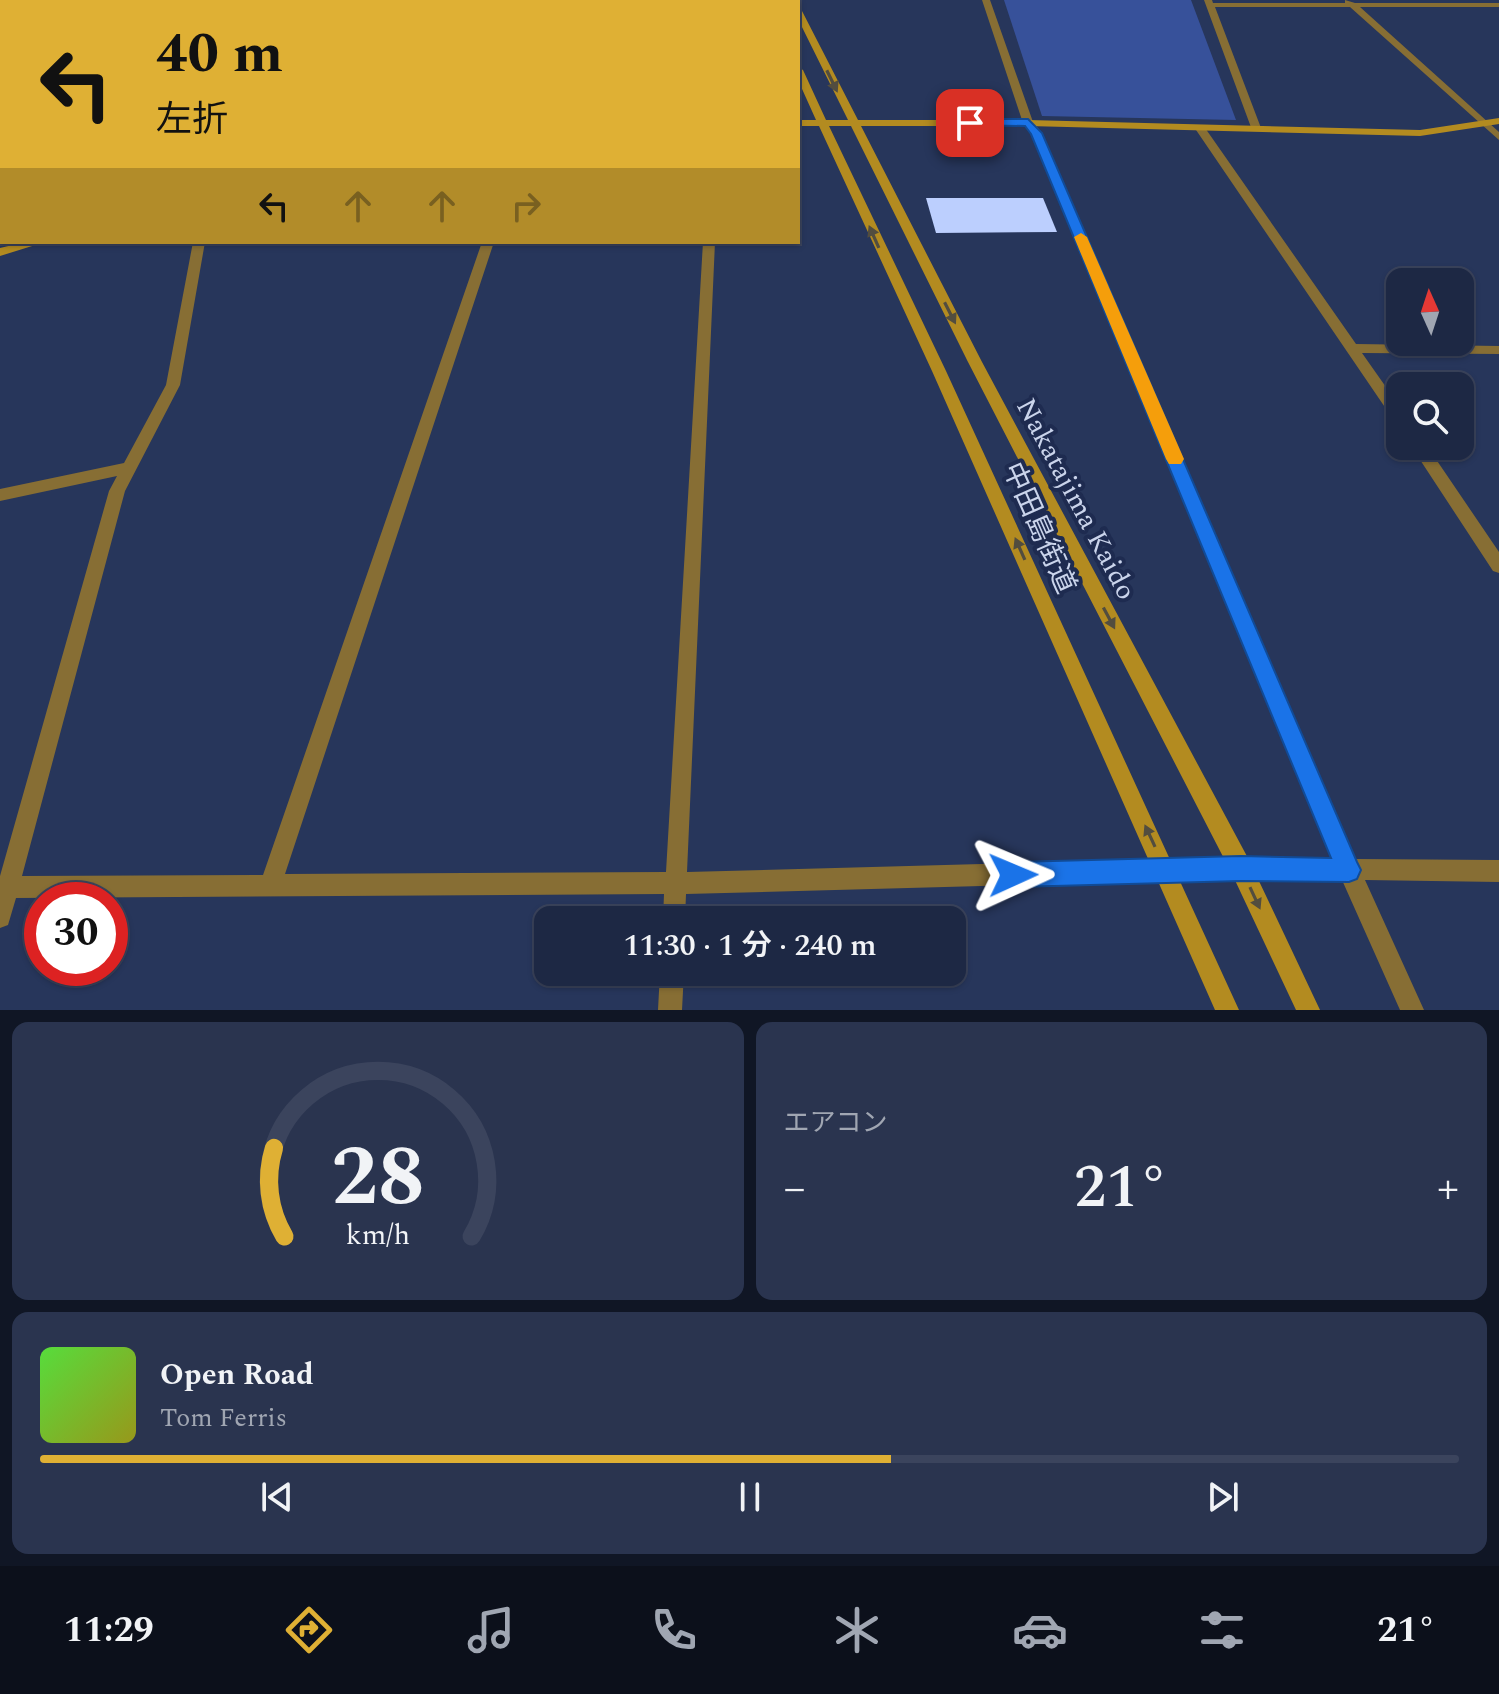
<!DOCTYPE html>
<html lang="ja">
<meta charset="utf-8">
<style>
body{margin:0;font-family:Spectral,"Noto Sans JP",serif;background:#2a344f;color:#f1f3f6;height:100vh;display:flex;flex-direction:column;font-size:30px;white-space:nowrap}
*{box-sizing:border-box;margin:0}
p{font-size:26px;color:#a0a6b2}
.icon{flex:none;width:44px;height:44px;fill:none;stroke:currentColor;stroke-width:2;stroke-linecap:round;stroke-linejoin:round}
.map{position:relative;height:1010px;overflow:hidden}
.drawer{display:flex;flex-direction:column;gap:12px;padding:12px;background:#101625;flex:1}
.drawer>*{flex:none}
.guide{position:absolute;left:0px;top:0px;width:800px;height:244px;box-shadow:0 2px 6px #0004,0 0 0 2px #3b445d;background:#dfb034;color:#111;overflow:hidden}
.needle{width:52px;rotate:357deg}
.fabs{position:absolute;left:1386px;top:268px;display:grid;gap:16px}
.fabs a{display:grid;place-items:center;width:88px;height:88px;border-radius:16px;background:#1d2844;box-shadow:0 2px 6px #0004,0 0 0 2px #3b445d;font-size:40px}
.speed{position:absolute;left:24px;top:882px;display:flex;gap:16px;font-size:40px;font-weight:700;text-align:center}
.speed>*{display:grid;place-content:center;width:104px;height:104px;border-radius:50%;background:#1d2844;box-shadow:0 2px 6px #0004,0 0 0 2px #3b445d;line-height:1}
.speed .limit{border:12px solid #d22;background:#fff;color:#111}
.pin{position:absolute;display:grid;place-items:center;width:68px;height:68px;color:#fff;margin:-34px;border-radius:16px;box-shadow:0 4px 12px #0006}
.me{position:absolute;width:88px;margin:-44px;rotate:89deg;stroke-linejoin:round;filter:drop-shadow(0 0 6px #0008)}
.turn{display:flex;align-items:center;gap:28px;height:168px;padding:0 24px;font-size:36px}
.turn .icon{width:104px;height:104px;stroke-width:2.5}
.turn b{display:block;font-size:56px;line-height:68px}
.lanes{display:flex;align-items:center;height:76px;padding:0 24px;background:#0003;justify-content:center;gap:40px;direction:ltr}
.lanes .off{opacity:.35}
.big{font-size:60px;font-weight:600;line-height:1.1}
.drawer .widget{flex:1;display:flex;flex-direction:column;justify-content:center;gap:12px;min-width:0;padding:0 28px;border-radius:16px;background:#2a344f}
.drawer .dial{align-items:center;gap:0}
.dial svg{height:208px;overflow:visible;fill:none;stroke:#3b445d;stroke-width:7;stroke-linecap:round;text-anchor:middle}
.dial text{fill:#f1f3f6;stroke:none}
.song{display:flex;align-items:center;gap:24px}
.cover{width:96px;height:96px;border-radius:12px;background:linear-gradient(135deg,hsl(110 70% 55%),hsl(60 70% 35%))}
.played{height:8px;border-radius:4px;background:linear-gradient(90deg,#dfb034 60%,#3b445d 60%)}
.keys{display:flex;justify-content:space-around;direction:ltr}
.heat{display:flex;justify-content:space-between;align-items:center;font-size:44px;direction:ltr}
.drawer .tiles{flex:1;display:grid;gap:12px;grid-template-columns:1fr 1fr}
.widget:last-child{grid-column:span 2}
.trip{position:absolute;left:534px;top:906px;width:432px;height:80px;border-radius:16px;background:#1d2844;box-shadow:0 2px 6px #0004,0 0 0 2px #3b445d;font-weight:600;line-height:80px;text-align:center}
.menu{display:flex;height:128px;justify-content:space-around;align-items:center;background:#0c101b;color:#a0a6b2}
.menu .icon{width:56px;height:56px}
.menu .selected{color:#dfb034}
.menu b{font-size:36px;color:#f1f3f6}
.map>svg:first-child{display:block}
.green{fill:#37519a}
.building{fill:#bccffe}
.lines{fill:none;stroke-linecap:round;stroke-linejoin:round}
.street{fill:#876e34;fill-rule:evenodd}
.secondary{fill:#b38b20;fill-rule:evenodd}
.oneway{fill:#524d3f}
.route{fill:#1a73e8;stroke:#114b97;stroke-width:2}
.slow{fill:#f59e0b}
.labels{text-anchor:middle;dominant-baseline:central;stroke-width:8;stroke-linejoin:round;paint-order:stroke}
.street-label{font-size:28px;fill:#cad4eb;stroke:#1e2b50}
</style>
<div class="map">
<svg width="1499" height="1010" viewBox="0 0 1499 1010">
<rect width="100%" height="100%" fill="#27365b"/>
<path class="green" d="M1004 0H1191L1236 120 1042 116Z"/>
<path class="building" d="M926 198H1043L1057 232 936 233Z"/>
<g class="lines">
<path class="street" d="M334 0H343L333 2Z
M536 0H545L535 2Z
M982 0H990L1033 122 1042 133 1355 859 1499 860V882L1365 880 1424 1010H1400L1342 880 1241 879 686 894 685 920H663L664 894 16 898 8 925 0 928V876L109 491 117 476 0 501V489L124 463 166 385 193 242H205L180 385 125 491 22 876 263 875 482 242H494L285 874 666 872 703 242H715L687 872 1241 857 1333 858 1032 134 1023 123Z
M1204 0H1212L1213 3H1345V0L1355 3H1499V7H1360L1499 132V140L1350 7H1215L1261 128 1252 130Z
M0 106H2V112H0Z
M0 122H2L0 129Z
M1195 125H1203L1356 344 1499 346V354L1362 353 1400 407V423L1395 422 1194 127Z
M1411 446H1427L1499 552V573L1493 571Z
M660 972H684L682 1010H658Z"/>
<path class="secondary" d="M761 0H769L770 2H762Z
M798 8 802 11 858 120H1028L1420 130 1499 118V124L1420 136 1028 126H861L982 362 1249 860 1320 1010H1296L1233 876 968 362 851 126H829L946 371 1239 1010H1215L932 371 819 126H798V120H816L798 80V67L803 70 826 120H848L798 19Z
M25 242H45L0 256V248Z"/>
</g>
<defs><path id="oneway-solid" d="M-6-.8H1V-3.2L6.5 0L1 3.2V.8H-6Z" transform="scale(2)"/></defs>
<g class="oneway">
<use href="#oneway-solid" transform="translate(832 81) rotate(64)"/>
<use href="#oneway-solid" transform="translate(874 237) rotate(-114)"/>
<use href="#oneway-solid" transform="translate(950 313) rotate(63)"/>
<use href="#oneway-solid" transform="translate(1020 549) rotate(-114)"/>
<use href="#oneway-solid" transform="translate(1109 618) rotate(62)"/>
<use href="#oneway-solid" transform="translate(1150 836) rotate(-115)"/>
<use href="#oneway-solid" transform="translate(1255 898) rotate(65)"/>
</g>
<path class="route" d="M970 119H1028L1042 133 1357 862 1361 870 1357 879 1349 882 1241 881 1013 887 1004 883 1001 875 1004 866 1013 862 1241 856 1331 858 1031 134 1025 126 966 125 964 123Z"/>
<path class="slow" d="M1081 233 1087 237 1184 459 1181 464H1169L1166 459 1074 237Z"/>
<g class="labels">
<g class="street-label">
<text transform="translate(1076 499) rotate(62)">Nakatajima Kaido</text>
<text transform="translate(1039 528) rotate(66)">中田島街道</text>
</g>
</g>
</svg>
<div class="fabs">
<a><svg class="needle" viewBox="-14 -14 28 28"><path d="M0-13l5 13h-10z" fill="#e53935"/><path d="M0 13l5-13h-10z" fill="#a0a6b2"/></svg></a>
<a><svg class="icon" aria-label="search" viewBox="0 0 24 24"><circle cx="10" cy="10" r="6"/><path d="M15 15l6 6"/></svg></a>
</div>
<div class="speed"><div class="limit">30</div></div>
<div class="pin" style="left:970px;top:123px;background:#d93025"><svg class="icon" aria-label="arrive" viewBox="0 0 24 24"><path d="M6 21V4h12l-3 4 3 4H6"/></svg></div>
<svg class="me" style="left:1013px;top:875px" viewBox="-20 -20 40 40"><path d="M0-17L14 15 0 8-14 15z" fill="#1a73e8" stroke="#fff" stroke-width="4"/></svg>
<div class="trip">11:30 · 1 分 · 240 m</div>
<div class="guide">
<div class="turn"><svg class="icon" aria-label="left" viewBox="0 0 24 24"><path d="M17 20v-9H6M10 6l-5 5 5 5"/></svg><div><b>40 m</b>左折</div></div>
<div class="lanes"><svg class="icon" aria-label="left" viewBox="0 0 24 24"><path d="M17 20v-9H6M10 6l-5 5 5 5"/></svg><svg class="icon off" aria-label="ahead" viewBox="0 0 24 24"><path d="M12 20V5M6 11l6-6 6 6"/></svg><svg class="icon off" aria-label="ahead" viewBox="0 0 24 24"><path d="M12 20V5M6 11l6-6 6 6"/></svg><svg class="icon off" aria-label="right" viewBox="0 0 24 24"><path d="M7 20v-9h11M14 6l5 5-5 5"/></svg></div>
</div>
</div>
<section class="drawer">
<div class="tiles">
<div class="widget dial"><svg viewBox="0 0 100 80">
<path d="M14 69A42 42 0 1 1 86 69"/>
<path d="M14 69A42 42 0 0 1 10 35" stroke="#dfb034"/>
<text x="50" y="56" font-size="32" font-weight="700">28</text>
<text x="50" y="72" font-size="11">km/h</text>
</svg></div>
<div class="widget"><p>エアコン</p>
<div class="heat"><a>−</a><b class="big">21°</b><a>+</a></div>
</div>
<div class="widget">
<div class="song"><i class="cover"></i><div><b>Open Road</b><p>Tom Ferris</p></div></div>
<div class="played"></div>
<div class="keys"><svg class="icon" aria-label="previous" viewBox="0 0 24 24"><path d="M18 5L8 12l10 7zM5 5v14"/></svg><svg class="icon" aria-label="pause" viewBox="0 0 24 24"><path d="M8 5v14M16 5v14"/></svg><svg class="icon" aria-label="next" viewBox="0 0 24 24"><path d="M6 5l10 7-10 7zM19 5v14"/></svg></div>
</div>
</div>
</section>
<nav class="menu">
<b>11:29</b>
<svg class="icon selected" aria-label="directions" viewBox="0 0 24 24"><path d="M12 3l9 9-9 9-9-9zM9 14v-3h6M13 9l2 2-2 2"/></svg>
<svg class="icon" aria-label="music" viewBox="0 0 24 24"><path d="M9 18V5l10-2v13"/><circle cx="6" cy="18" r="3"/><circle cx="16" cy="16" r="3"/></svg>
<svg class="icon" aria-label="phone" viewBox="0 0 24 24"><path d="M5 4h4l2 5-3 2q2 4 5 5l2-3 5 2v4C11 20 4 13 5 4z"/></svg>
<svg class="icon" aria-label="climate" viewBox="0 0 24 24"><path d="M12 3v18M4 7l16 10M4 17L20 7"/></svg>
<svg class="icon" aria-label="car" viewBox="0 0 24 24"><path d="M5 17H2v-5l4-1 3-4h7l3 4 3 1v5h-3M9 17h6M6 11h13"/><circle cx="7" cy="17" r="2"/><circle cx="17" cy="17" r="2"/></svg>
<svg class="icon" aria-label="filters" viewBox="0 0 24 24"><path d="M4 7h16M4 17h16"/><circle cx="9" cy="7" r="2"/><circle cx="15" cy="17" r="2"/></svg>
<b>21°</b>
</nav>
